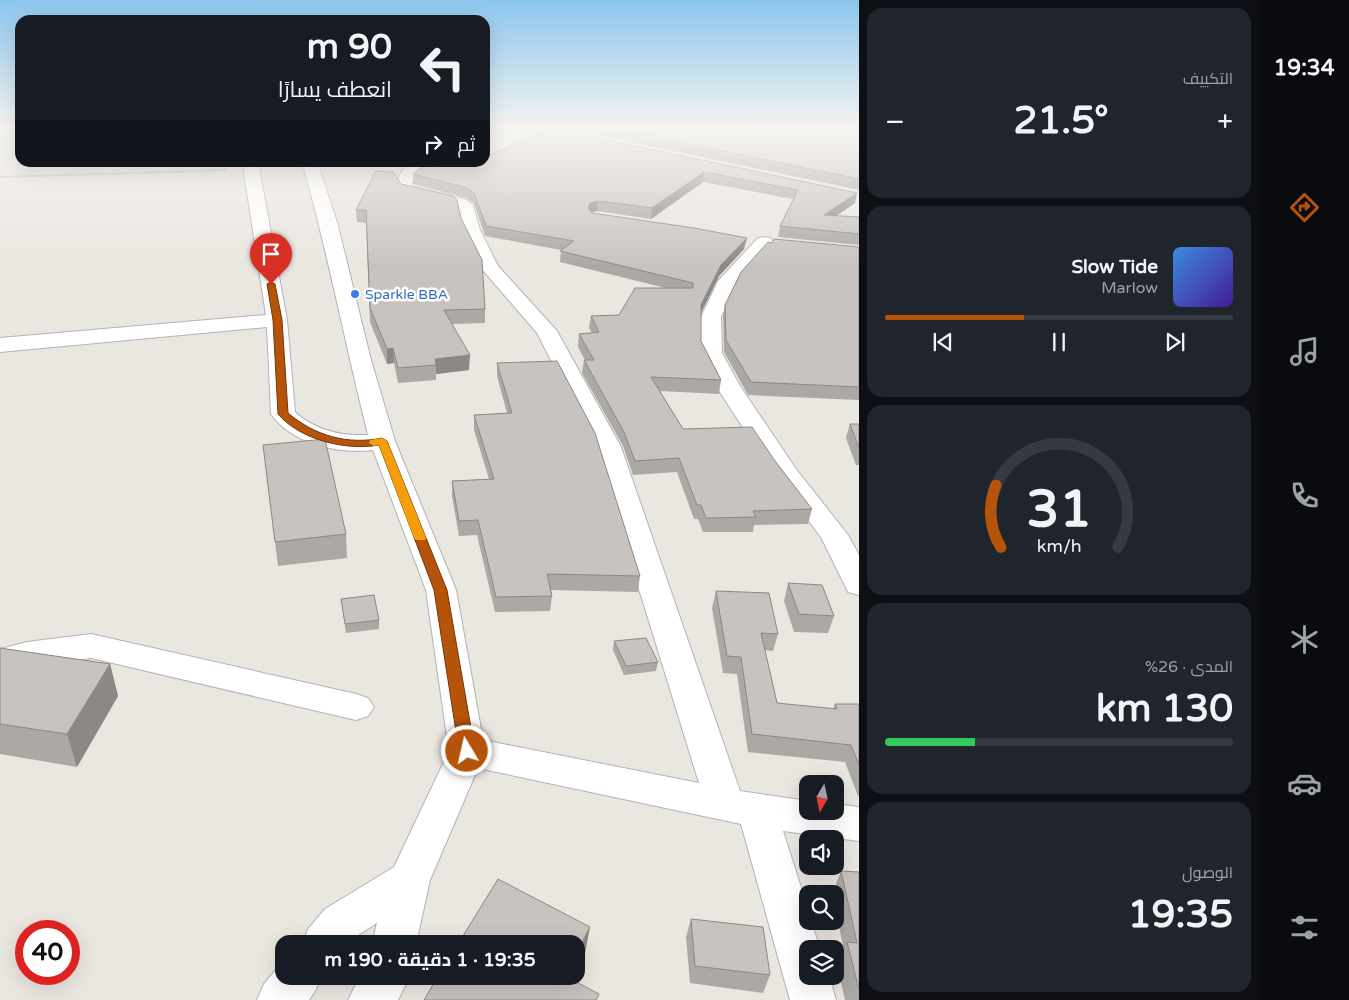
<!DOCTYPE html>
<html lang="ar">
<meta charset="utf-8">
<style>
body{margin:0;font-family:"Varela Round",Cairo,sans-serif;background:#20242c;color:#f1f3f6;direction:rtl;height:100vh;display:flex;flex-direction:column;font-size:19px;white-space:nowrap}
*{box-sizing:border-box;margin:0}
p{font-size:16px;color:#9ea1a6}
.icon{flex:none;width:28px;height:28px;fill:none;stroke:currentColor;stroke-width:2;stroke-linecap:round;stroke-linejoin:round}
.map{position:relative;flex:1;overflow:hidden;direction:ltr}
.sheet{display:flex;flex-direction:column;gap:8px;padding:8px;background:#0d0f14;width:400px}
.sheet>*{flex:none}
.banner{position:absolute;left:15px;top:15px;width:475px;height:152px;border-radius:15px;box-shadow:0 5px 20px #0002;direction:rtl;background:#171b24;color:#f1f3f6;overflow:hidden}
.needle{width:32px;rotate:189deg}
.buttons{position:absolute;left:799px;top:775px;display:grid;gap:10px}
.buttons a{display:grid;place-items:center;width:45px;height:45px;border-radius:10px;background:#171b24;box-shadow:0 5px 20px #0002;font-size:25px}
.speed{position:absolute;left:15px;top:920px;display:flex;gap:10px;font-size:25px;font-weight:700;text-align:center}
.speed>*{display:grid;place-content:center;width:65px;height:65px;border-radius:50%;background:#171b24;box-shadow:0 5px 20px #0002;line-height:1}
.speed .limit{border:8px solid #d22;background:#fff;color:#111}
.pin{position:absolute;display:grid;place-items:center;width:42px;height:42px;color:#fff;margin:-51px -21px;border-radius:50% 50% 50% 0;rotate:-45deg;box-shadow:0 0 5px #0007}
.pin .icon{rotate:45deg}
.me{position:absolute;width:55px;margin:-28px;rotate:351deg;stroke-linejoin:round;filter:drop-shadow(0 0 4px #0008)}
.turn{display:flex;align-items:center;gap:18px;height:105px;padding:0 15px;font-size:22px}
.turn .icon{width:65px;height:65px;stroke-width:2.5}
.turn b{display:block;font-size:35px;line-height:42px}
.then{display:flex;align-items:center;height:48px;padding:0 15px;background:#0003;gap:10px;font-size:19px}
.big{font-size:38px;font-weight:700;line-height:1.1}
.sheet .widget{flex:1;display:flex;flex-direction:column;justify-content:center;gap:8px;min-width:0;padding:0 18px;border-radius:15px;background:#20242c}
.sheet .dial{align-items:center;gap:0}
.dial svg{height:130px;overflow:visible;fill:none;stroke:#363941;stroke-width:7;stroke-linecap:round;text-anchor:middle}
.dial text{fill:#f1f3f6;stroke:none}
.song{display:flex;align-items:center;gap:15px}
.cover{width:60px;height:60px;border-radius:8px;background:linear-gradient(135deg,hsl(210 70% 55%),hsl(260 70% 35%))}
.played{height:5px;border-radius:2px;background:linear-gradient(90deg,#b45309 40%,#363941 40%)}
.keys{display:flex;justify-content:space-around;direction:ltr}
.heat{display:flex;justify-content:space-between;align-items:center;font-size:28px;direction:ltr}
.charge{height:8px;border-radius:4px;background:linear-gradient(90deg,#34c759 26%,#363941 0)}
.trip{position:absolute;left:275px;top:935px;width:310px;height:50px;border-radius:15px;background:#171b24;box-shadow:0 5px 20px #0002;font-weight:700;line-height:50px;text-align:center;direction:rtl}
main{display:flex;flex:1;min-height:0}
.menu{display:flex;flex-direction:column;width:90px;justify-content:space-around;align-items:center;background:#090b0e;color:#9ea1a6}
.menu .icon{width:35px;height:35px}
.menu .active{color:#b45309}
.menu b{font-size:22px;color:#f1f3f6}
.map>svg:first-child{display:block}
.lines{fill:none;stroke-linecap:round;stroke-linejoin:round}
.minor-casing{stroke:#b0b4b7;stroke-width:2}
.path{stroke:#9bc59e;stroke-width:2;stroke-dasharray:2.5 1;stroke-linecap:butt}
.minor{fill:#fff;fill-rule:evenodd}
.wall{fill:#aca8a4}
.shaded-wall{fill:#8c8886}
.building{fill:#c8c3bf;stroke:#8c8886}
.route{fill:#b45309;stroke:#753606}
.slow{fill:#f59e0b}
.shop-dot{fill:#3f7fe0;stroke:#fff;stroke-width:2}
.labels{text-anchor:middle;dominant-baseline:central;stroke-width:5;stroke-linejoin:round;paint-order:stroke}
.far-shop-label{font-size:14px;fill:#366cbe;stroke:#fff;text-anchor:start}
</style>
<main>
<nav class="menu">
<b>19:34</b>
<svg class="icon active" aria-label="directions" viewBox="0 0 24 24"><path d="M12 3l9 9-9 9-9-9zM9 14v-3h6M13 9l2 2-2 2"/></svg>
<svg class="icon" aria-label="music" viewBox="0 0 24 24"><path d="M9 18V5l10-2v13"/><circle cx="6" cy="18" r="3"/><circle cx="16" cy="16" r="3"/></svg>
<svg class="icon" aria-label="phone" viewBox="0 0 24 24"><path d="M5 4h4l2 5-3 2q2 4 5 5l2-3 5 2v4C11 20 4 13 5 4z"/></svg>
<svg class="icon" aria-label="climate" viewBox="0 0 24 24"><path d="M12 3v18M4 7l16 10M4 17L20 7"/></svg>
<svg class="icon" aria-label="car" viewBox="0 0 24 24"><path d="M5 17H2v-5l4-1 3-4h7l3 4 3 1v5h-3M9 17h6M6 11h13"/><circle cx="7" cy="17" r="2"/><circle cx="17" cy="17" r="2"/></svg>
<svg class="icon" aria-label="filters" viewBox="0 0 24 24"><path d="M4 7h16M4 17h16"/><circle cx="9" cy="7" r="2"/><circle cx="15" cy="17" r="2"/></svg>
</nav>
<section class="sheet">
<div class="widget"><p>التكييف</p>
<div class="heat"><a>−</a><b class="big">21.5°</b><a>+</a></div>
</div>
<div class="widget">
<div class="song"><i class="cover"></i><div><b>Slow Tide</b><p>Marlow</p></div></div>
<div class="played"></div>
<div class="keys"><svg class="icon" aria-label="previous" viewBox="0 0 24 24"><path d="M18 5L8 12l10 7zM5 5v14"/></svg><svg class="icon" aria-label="pause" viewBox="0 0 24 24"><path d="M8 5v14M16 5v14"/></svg><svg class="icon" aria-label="next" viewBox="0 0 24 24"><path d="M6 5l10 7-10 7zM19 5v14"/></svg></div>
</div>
<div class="widget dial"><svg viewBox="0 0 100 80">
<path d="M14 69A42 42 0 1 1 86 69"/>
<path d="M14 69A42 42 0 0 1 11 31" stroke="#b45309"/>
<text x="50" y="56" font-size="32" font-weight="700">31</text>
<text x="50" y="72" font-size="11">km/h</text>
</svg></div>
<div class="widget"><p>المدى · 26%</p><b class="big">130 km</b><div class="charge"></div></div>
<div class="widget"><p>الوصول</p><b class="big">19:35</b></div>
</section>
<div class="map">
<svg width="859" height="1000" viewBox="0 0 859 1000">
<rect width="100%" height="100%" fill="#eae6e0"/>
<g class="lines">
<g class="minor-casing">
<path id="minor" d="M522 127H550L589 135 591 138 584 142 529 131Z
M245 162H259L260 173 287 320 295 412C316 431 341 436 368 435 345 344 328 252 302 162H317L337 222 371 360 395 441 456 590 483 740 699 783 595 447 537 333 481 268 462 230 459 211 454 207 402 194 395 185 407 162H419L420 165 411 185 414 187 466 200 473 205 480 230 498 266 557 331 621 447 740 791 808 801V811H835V804L859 807V841L783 831 808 909V921H811L820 949H808V976H829L836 1000H790L741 824 478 768 430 880 416 944H372L377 923 355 937 351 944H302L308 929 325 909 394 867 449 751 426 590 373 450C338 454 292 444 271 414L267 327 0 352V338L266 315 244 173Z
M764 237 770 238 773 242 737 283 721 317 722 353 740 386 796 469 848 535 859 555V595L848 592 821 537 773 474 716 386 700 353 701 317 718 281 758 238Z
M91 634 356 694 368 698 374 707 368 716 356 720 91 658 27 666 0 673V649L27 642Z
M284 960V976H322L315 991 309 1000H257L264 984Z
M360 976H410L398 1000H348Z"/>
</g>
<path class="path" d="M0 177 227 170"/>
<use href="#minor" class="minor"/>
</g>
<path class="wall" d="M569 127H859V190L569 129Z
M551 128 855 203 836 216 859 217V245L778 237 780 226 793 199 703 182 651 219 597 211 591 213 744 249 719 276 701 313V341L721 380 719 394 660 391 683 429 775 461 812 509 808 524 754 525 753 532H703L698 519H694L677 472 633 475 623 446 582 373 584 360H585L578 347 579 334 592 333 589 328 591 316 619 315 666 288 560 262 561 250 485 236 474 203 466 198 413 184V174L438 167 488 156Z
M401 184 461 218 485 309V323L452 324 469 370 436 374V380L398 383 394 363 387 364 370 322 366 223 357 222 356 210Z
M772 243 859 247V400L748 395 724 352 723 317 725 305Z
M497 363 640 576 638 592 551 590 552 596 550 611 495 612 477 535 459 536 452 496V481L489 479 474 430V415L507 413 497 376Z
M850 424H859V465H856L846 438Z
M263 445 346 534 347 558 278 566Z
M788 583 834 616 828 633 794 632 784 601Z
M716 591 778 634 773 651 765 650 777 703 833 709 835 704H859V796H858L845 762 748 752 737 674 723 673 712 608Z
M341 599 379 620V629L346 633Z
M614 641 658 662 656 671 624 675 613 650Z
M0 648 110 664 118 696 77 767 0 754Z
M841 871 859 872V1000H845L837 965 844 950 835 908V894H832Z
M691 919 770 975 763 993 690 983 686 937Z"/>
<path class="shaded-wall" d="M704 172 703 182 651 219 652 208Z
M857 193 855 203 821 226 824 215Z
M598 201 597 211 589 213 588 208 590 203Z
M747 238 744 249 719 276 699 317 701 305 721 265Z
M393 348 394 363 387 364V349Z
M470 355 469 370 436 374V365L435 359Z
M110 664 118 696 77 767 67 734Z
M590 927 584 959 576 976V954Z
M565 976H576L565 1000Z"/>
<path class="building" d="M604 127H859V179Z
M551 128 857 193 824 215 859 217V234L780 226 798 190 704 172 652 208 598 201 590 203 588 208 592 213 694 228 747 238 721 265 701 305V341L721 380 651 377 683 429 752 427 775 461 812 509 753 511 756 517 706 518 701 505H697L679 458 635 461 624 432 584 360H594L579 334 599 332 591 316 619 315 635 288H693V283L560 251 574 241 486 226 474 193 467 188 413 174 425 165 438 167 447 162H485V156H488Z
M376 171 393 172 401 184 453 196 457 200 461 218 482 260 485 309 444 310 470 355 435 359 436 365 398 368 393 348 387 349 370 308 366 210H356Z
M774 239 859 247V387L751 382 726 340 725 305 741 272 768 242 772 243Z
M557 361 595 433 640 576 547 574 552 596 496 597 478 520 459 521 452 481 494 479 474 415 512 413 497 363Z
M850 424H859V448Z
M325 439 346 534 275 542 263 445Z
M788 583 822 585 834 616 799 614Z
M716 591 769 593 778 634 761 633 777 703 837 709 835 704H859V765L851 745 752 734 741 657 727 656Z
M374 595 379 620 345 624 341 599Z
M646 638 658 662 626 666 614 641Z
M0 648 110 664 67 734 0 724Z
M841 871 859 872V990L847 942 857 943Z
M498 879 590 927 576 954V944H458Z
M691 919 763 927 770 975 695 966Z
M438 976H565L599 994 596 1000H424Z"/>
<linearGradient id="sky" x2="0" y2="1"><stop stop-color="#8cc6ee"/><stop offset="0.48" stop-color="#f6f4f1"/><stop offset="1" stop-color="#f6f4f1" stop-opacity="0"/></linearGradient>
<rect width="859" height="267" fill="url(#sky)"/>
<path class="route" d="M271 282 275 284 282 320 288 413C315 436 348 445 382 438L387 441 447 590 475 751 473 755 467 757 462 755 459 751 434 590 379 445C347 451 300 440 278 414L273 320 267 284Z"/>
<path class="slow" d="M382 438 387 441 426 538 425 540H416L414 538 379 445 374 446 369 443 370 440Z"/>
<circle class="shop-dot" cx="355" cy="294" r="5"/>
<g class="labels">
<g class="far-shop-label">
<text x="365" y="294">Sparkle BBA</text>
</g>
</g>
</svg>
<div class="buttons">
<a><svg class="needle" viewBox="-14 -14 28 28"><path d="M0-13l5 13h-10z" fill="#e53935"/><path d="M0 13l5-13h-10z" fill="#9ea1a6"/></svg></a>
<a><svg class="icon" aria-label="sound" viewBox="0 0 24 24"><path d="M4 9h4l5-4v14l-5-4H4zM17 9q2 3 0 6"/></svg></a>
<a><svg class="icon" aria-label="search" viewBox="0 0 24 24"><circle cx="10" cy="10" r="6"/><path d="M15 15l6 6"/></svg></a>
<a><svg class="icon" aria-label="layers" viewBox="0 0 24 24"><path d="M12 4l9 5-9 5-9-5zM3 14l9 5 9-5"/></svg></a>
</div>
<div class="speed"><div class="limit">40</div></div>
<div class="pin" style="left:271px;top:284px;background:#d93025"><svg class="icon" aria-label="arrive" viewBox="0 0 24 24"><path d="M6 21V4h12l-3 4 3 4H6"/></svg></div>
<svg class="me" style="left:467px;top:751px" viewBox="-20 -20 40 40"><circle r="17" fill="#b45309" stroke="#fff" stroke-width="3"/><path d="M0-11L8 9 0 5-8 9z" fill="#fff"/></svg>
<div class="trip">19:35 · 1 دقيقة · 190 m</div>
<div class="banner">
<div class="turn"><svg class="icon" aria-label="left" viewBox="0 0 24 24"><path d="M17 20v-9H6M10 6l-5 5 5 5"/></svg><div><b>90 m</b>انعطف يسارًا</div></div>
<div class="then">ثم<svg class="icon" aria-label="right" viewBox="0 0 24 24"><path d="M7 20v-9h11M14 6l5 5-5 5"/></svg></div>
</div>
</div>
</main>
